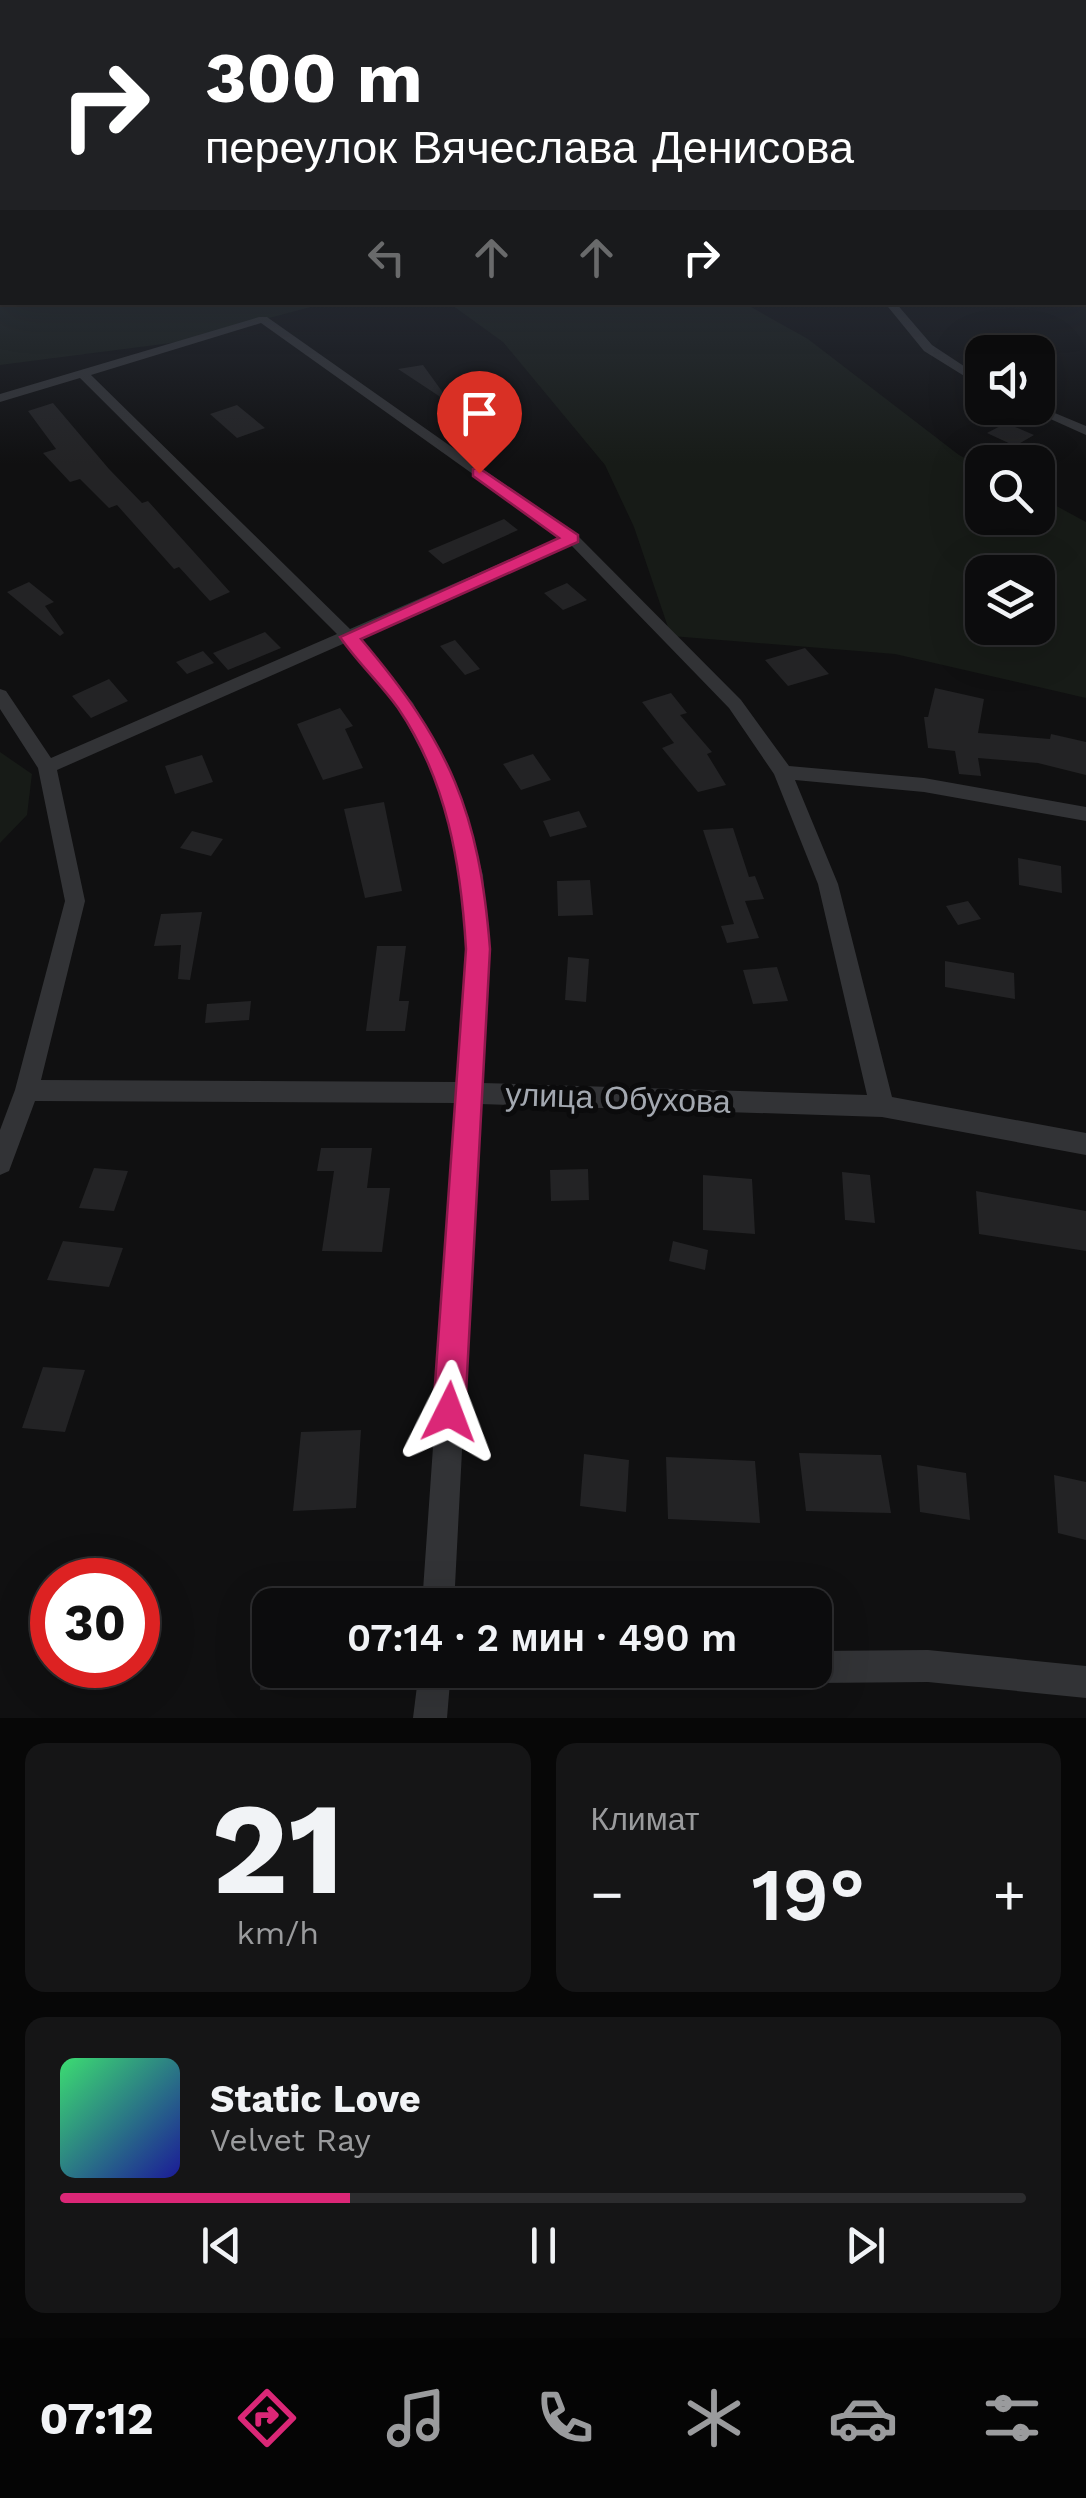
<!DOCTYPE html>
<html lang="ru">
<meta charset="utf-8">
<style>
body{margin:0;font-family:"Work Sans",sans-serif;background:#151516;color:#f1f3f6;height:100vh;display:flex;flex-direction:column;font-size:38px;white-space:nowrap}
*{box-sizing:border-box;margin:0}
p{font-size:32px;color:#9a9b9d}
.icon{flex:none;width:55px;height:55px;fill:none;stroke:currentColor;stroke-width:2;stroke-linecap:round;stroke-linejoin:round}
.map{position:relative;height:1718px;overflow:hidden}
.details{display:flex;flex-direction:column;gap:25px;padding:25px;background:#070707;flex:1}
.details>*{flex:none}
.top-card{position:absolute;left:0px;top:0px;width:1088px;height:305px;box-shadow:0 10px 40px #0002,0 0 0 2px #2c2c2e;background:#202124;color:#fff;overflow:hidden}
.controls{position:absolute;left:965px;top:335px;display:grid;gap:20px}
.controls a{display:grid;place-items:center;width:90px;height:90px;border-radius:20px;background:#0c0c0d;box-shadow:0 10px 40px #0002,0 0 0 2px #2c2c2e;font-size:50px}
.speed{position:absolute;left:30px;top:1558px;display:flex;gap:20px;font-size:50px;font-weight:700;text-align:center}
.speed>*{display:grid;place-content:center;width:130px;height:130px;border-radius:50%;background:#0c0c0d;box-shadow:0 10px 40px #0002,0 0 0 2px #2c2c2e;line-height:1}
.speed .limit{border:15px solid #d22;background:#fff;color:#111}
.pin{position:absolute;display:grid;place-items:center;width:85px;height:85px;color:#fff;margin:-102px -42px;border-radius:50% 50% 50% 0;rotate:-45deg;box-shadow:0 0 10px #0007}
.pin .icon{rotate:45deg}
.me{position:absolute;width:110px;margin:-55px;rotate:3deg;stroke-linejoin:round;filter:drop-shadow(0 0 8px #0008)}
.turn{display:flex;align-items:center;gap:35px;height:210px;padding:0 40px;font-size:45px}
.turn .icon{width:130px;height:130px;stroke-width:2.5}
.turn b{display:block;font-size:70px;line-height:85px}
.lanes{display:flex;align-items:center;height:95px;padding:0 40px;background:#0003;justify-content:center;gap:50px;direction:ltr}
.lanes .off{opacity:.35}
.big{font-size:75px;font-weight:600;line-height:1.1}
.details .widget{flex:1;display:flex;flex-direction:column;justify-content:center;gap:15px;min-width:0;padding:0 35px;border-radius:20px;background:#151516}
.details .dial{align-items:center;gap:0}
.dial b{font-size:130px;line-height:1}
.song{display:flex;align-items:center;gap:30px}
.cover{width:120px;height:120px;border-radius:15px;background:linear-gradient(135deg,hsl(140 70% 55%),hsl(240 70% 35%))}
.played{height:10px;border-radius:5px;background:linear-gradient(90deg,#db2777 30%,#2c2c2e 30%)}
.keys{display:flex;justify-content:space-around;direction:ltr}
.heat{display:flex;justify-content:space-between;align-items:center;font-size:55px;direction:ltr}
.details .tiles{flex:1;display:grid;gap:25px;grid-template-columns:1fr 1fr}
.widget:last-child{grid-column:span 2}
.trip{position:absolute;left:252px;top:1588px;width:580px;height:100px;border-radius:20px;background:#0c0c0d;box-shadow:0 10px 40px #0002,0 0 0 2px #2c2c2e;font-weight:600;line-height:100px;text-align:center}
.tabs{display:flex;height:160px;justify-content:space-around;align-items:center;background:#050505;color:#9a9b9d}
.tabs .icon{width:70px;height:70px}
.tabs .on{color:#db2777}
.tabs b{font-size:45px;color:#f1f3f6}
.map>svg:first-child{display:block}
.green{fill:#171b17;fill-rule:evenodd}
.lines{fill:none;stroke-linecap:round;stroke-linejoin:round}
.river{fill:#282f33;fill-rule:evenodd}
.building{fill:#232325}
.street{fill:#323336;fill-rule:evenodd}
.route{fill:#db2777;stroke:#8e194d;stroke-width:2.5}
.labels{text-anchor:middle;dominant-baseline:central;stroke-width:10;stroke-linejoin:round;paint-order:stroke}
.street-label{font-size:32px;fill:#a3a8b0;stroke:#0b0b0c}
</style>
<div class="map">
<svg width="1086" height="1718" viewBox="0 0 1086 1718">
<rect width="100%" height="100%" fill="#101011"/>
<path class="green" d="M0 223 2 302 326 303 179 342 0 365Z
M449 303H744L808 339 959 455 982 467V518H1038V496L1086 522V698L895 654 671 636 634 527 605 465 503 342ZM982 572H1038V628H982Z
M0 752 32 774 27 815 0 843Z"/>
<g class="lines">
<path class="river" d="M0 243H2V253H0Z"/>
</g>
<path class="building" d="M423 365 449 401 448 402 398 369Z
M53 403 109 469 142 503 148 501 230 592 210 601 179 567 174 569 117 505 109 508 80 479 70 482 43 453 56 449 28 411Z
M237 405 265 428 237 438 210 414Z
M1006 423 1034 435 1015 446 987 433Z
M504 519 518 530 443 564 428 551Z
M29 582 54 602 45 606 64 633 60 636 7 592Z
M567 583 587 600 563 610 544 593Z
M265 632 281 648 228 670 213 653Z
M455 640 480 669 465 675 440 646Z
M805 648 829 674 788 686 765 660Z
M203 651 214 663 187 674 176 662Z
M109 679 128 701 91 718 72 696Z
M935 688 984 699 978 733 1050 739 1051 734 1086 742V775L1038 763 978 758 981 776 959 774 955 751 928 748 924 717H928Z
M671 693 687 713 680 715 712 752 707 754 726 785 698 792 662 748 674 743 642 702Z
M340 708 353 726 345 729 363 768 323 780 297 724Z
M533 754 551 780 521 790 503 764Z
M202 755 213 782 175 794 165 766Z
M384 802 402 891 365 898 344 809Z
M579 811 587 827 550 837 543 821Z
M733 828 749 877 755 876 764 899 745 901 759 938 727 943 721 926 734 924 703 830Z
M192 831 223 839 211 856 180 848Z
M1018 858 1061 866 1062 893 1019 885Z
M590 880 593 915 558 916 557 881Z
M968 901 981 919 958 925 946 906Z
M202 912 190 980 178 979 181 945 154 946 161 914Z
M377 946H406L399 1001H409L405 1031H366Z
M568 957 589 959 586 1002 565 1000Z
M945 961 1014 973 1015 999 945 987Z
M777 967 788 1001 753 1004 743 970Z
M251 1001 249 1020 205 1023 207 1004Z
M321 1148H372L367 1188H390L382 1252 322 1251 334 1171H317Z
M94 1168 128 1171 114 1211 79 1208Z
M588 1169 589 1200 551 1201 550 1170Z
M842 1172 870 1175 875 1223 845 1220Z
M703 1175 752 1179 755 1234 703 1230Z
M976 1191 1086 1211V1251L979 1234Z
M63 1241 123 1248 109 1287 47 1280Z
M673 1241 708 1250 705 1270 669 1261Z
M43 1367 85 1370 65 1432 22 1428Z
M361 1430 356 1508 293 1511 301 1432Z
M799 1453 881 1455 891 1513 806 1511Z
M584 1454 629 1460 626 1512 580 1506Z
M666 1457 755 1461 760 1523 668 1519Z
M917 1465 966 1473 970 1520 920 1512Z
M1054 1475 1086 1482V1540L1058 1533Z
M262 1670H332L331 1688 260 1690Z"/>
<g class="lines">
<path class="street" d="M884 302H895L932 345 982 378V387L924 351Z
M259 317H267L577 535 741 700 789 766 924 778 1086 807V821L924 792 795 780 838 884 892 1097 1086 1133V1155L882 1117 480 1104 454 1605H422L457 1103 35 1101 9 1171 0 1175V1130L15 1090 65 901 38 768 0 709V689L6 691 51 758 337 634 80 378 0 402V394ZM261 323 561 537 350 629 91 375ZM570 544 729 708 774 774 818 884 867 1095 482 1083 489 949 483 875 459 790 413 703 358 638ZM345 643 400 710 441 790 463 875 467 949 458 1082 41 1080 85 901 57 770Z
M1038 406 1086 426V435L1026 408Z
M928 1650 1086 1666V1698L928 1682 815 1683 803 1679 800 1670H815V1651Z
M419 1670H451L447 1718H413Z"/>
</g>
<linearGradient id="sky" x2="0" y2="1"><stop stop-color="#090909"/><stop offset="0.48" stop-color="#313743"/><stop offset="1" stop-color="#313743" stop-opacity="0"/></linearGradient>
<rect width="1086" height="464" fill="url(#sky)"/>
<path class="route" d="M479 468 578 535V542L361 639C450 744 479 811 490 949L465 1412 461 1424 449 1429 437 1424 433 1412 466 949C461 865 447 780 398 708 380 683 357 662 340 637L559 538 473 476V469Z"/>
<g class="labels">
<g class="street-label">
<text transform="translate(618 1098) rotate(2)">улица Обухова</text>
</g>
</g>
</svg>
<div class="controls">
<a><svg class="icon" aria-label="sound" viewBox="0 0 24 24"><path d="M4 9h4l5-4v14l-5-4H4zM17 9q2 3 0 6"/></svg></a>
<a><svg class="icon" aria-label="search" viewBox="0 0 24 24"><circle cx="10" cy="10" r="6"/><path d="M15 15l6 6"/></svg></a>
<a><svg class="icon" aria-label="layers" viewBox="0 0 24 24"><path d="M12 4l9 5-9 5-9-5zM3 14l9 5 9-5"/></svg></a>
</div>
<div class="speed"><div class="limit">30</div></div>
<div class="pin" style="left:479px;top:473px;background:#d93025"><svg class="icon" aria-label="arrive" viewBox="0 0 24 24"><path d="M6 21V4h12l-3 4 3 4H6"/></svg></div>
<svg class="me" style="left:449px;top:1412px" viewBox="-20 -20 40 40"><path d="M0-17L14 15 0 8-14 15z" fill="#db2777" stroke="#fff" stroke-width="4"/></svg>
<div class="trip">07:14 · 2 мин · 490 m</div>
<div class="top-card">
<div class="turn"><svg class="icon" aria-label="right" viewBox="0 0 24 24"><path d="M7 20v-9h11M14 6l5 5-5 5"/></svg><div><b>300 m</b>переулок Вячеслава Денисова</div></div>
<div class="lanes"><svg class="icon off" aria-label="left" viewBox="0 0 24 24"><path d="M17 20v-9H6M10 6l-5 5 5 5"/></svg><svg class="icon off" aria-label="ahead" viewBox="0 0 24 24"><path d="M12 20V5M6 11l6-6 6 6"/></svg><svg class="icon off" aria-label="ahead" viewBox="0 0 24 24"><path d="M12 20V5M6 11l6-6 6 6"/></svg><svg class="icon" aria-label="right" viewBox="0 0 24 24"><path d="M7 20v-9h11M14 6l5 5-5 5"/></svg></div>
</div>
</div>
<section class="details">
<div class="tiles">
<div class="widget dial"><b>21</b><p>km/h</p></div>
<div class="widget"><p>Климат</p>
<div class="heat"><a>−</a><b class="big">19°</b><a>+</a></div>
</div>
<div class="widget">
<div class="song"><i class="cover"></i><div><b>Static Love</b><p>Velvet Ray</p></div></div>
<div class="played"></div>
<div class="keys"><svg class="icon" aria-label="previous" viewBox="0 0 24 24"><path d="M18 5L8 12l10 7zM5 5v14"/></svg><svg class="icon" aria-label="pause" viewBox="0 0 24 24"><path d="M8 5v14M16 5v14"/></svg><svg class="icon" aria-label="next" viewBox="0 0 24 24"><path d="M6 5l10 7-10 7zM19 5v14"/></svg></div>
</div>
</div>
</section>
<nav class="tabs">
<b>07:12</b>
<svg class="icon on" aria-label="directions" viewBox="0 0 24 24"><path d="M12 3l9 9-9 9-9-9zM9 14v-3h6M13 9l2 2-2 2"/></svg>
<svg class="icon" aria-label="music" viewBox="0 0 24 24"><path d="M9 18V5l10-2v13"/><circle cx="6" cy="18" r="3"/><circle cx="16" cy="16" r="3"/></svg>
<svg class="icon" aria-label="phone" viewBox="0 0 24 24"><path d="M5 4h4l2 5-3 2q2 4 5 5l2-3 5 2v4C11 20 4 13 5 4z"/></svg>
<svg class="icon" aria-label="climate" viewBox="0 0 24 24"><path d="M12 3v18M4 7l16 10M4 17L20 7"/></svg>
<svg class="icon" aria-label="car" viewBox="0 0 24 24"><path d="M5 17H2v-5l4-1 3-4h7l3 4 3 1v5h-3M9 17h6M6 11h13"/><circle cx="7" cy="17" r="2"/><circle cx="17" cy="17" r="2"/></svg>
<svg class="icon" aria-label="filters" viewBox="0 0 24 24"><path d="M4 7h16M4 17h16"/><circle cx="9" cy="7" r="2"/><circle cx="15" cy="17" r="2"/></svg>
</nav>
